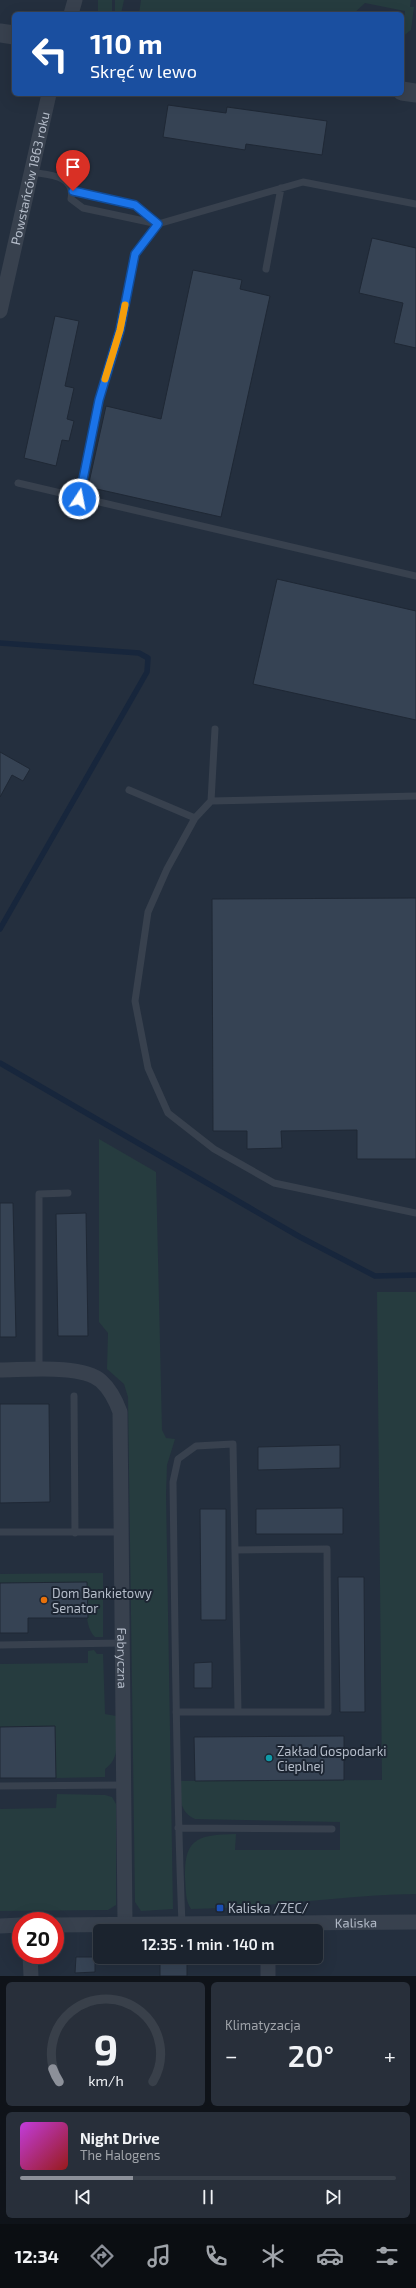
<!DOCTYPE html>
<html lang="pl">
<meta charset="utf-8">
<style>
body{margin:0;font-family:"Exo 2",sans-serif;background:#282f3a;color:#f1f3f6;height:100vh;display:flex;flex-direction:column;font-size:15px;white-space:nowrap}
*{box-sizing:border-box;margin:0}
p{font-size:13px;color:#a0a4aa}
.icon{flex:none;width:22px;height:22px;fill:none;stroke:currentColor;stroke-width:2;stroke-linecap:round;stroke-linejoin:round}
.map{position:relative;height:1976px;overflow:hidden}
.sheet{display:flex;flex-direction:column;gap:6px;padding:6px;background:#0f1319;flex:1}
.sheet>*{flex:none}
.hud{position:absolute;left:12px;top:12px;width:392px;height:84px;border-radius:6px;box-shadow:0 4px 16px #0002,0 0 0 1px #39404a;background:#1a4fa0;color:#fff;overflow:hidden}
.speed{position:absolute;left:12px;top:1912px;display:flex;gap:8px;font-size:20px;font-weight:700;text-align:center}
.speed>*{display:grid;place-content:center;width:52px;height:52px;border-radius:50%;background:#1b232e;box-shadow:0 4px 16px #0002,0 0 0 1px #39404a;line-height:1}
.speed .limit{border:6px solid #d22;background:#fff;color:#111}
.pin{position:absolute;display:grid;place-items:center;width:34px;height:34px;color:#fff;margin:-41px -17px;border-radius:50% 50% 50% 0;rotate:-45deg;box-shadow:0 0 4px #0007}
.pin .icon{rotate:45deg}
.me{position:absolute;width:44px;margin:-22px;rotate:11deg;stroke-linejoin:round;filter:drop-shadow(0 0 3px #0008)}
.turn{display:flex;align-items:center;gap:14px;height:84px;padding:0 12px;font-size:18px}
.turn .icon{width:52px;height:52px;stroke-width:2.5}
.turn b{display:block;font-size:28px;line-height:34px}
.big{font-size:30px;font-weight:600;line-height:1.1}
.sheet .widget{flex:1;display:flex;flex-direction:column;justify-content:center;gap:6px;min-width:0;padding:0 14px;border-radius:6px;background:#282f3a}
.sheet .dial{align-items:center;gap:0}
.dial svg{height:104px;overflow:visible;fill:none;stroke:#39404a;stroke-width:7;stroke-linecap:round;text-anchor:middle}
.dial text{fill:#f1f3f6;stroke:none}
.song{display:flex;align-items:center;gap:12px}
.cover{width:48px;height:48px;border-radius:6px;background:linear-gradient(135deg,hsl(290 70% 55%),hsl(0 70% 35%))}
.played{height:4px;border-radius:2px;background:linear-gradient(90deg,#8c9099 30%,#39404a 30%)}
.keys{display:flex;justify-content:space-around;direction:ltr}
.heat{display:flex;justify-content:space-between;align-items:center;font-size:22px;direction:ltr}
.sheet .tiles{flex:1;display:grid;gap:6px;grid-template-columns:1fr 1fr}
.widget:last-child{grid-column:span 2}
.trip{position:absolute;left:93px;top:1924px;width:230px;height:40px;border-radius:6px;background:#1b232e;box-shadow:0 4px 16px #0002,0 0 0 1px #39404a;font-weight:600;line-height:40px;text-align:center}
.tab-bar{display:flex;height:64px;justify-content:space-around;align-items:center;background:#0b0e12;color:#a0a4aa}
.tab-bar .icon{width:28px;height:28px}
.tab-bar .active{color:#8c9099}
.tab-bar b{font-size:18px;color:#f1f3f6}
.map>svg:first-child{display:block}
.green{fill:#263c3f}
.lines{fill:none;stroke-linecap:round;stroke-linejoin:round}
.stream{stroke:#17263c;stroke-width:5.5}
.building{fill:#364354;stroke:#1f2835}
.service{stroke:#38414e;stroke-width:7}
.minor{stroke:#38414e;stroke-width:15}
.tertiary{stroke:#38414e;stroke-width:19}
.route-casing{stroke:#114b97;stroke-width:10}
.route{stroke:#1a73e8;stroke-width:7}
.slow{stroke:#f59e0b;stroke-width:7}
.food-dot{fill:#e8710a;stroke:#1d2633;stroke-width:1.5}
.culture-dot{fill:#0f9aa8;stroke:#1d2633;stroke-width:1.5}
.transit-dot{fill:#1a4fb4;stroke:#1d2633;stroke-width:1.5}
.labels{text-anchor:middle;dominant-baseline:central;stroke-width:4;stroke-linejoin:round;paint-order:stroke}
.street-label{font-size:13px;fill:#b4bcc9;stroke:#1d2633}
.poi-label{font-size:13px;fill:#b4bcc9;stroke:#1d2633;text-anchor:start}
</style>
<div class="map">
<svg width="416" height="1976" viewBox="0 0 416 1976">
<rect width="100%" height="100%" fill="#242f3e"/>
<path class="green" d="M98 0H112V14H98Z
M115 0H124L121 14H115Z
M141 0H411L410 7H414L411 30 402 37 405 11 365 3 353 14H139Z
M99 1139 156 1172 162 1430 166 1438 175 1439 167 1465 166 1494 173 1909 141 1911 135 1902 128 1397 124 1384 107 1369 108 1333 99 1322Z
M377 1292H416V1894C341 1895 267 1908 191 1909 185 1900 186 1889 185 1878 184 1837 199 1835 236 1834L235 1850H340V1822L195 1819C179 1812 180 1797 179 1781L382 1780Z
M103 1573V1637H95C83 1626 87 1598 87 1583H0V1574Z
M94 1650 97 1654H103L105 1714 116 1716C116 1734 122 1758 105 1769V1777L56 1778 55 1726 0 1727V1664L88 1663V1651Z
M57 1794 105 1795 112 1797 116 1804V1905L108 1910 0 1911V1809L56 1808Z"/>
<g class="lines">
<path class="stream" d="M0 643 139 653 148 658 147 672 0 929
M0 1063 300 1237 375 1276 416 1275"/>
</g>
<path class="building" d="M168 105 226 113 227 107 327 121 322 155 246 144 245 150 163 137Z
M372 238 416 248V348L394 343 403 303 359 293Z
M193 270 242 280 240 289 270 296 221 517 88 487 106 406 161 419Z
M55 316 79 321 65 386 74 388 67 419 74 421 69 441 62 440 56 466 24 458Z
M277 579 416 611V720L253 684Z
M0 752 30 769 23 781 12 775 0 797Z
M416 898V1159H357V1130L281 1131 282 1148 247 1149V1131H213L212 899Z
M0 1203H13L16 1337H0Z
M86 1213 88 1336H58L56 1214Z
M0 1404H49L50 1502 0 1503Z
M340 1445V1468L258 1470V1447Z
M343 1508V1534H256V1509Z
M200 1509H226V1620H201Z
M338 1577H364L365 1712H340Z
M87 1582 88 1618H28V1633H0V1583Z
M212 1662V1688H194V1663Z
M55 1726 56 1778H0V1727Z
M344 1736V1780L195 1781 194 1737Z
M76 1957H95V1972L75 1973Z
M160 1959H187V1976H160Z"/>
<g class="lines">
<path class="service" d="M31 172C48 175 76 175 71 199L83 208 158 224 303 182 416 204
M73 191 135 205 158 224 135 254 120 330 99 400 79 499
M266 269 281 188
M18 483 416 576
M129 790 195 818 211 801 416 796
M211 801 215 729
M195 818 167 869 148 912 135 1001 148 1068 168 1113 214 1149 274 1183 416 1213
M39 1369V1194L68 1193
M74 1396 75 1533
M0 1532H122
M235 1550 327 1549 328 1712H238
M0 1645 122 1643
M176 1712H238L233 1444 196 1446 178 1459 173 1482C175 1629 176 1777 182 1924
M0 1786 123 1785
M178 1828 332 1829"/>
<g class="minor">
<path d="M71 14 75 0"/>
<path id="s1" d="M0 311 49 94"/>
<path id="s2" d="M0 1370C25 1370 82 1364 101 1381 111 1390 116 1401 120 1412L125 1924"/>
<path id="s3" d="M55 1925 416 1922"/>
<path d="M0 1926 21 1925"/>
<path d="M30 1955 31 1976"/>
<path d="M268 1957V1976"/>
</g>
<path class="tertiary" d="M0 33 14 35
M402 91 416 93"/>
</g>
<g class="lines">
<g class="route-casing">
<path id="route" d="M73 191 135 205 158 224 135 254 120 330 99 400 79 499"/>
</g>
<use href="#route" class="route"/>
<path class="slow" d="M105 379 120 330 125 305"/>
</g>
<circle class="food-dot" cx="44" cy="1600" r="4"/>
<circle class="culture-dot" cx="269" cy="1758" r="4"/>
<rect class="transit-dot" x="216" y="1904" width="8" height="8" rx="2"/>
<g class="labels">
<g class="street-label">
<text stroke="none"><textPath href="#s1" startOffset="136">Powstańców 1863 roku</textPath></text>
<text stroke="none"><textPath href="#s2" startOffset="386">Fabryczna</textPath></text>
<text stroke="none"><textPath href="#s3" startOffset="301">Kaliska</textPath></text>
</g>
<g class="poi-label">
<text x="52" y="1593">Dom Bankietowy<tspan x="52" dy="15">Senator</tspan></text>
<text x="277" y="1751">Zakład Gospodarki<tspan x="277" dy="15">Cieplnej</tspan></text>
<text x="228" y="1908">Kaliska /ZEC/</text>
</g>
</g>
</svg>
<div class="speed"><div class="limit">20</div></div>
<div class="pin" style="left:73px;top:191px;background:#d93025"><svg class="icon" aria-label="arrive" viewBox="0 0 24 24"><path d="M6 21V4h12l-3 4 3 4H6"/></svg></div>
<svg class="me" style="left:79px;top:499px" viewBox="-20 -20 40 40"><circle r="17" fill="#1a73e8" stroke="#fff" stroke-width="3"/><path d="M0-11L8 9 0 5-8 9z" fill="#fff"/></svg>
<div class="trip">12:35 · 1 min · 140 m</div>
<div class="hud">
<div class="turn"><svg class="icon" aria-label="left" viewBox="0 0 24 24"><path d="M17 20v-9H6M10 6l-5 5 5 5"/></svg><div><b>110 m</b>Skręć w lewo</div></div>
</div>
</div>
<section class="sheet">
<div class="tiles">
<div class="widget dial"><svg viewBox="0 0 100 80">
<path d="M14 69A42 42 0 1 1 86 69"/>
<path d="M14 69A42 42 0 0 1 9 59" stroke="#8c9099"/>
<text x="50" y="56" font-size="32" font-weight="700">9</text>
<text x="50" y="72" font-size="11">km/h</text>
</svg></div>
<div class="widget"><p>Klimatyzacja</p>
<div class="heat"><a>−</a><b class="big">20°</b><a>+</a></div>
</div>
<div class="widget">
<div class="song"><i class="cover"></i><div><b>Night Drive</b><p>The Halogens</p></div></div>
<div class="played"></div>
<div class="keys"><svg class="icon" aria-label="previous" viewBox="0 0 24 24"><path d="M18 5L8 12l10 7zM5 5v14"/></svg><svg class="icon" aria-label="pause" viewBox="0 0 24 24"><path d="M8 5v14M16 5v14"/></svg><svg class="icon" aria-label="next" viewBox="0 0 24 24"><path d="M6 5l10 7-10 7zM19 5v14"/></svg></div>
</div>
</div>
</section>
<nav class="tab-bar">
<b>12:34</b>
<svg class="icon active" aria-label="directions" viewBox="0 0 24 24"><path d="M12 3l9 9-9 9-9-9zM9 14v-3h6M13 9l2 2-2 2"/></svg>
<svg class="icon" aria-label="music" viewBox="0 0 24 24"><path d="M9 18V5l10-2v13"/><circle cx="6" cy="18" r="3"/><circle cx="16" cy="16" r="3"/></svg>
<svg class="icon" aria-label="phone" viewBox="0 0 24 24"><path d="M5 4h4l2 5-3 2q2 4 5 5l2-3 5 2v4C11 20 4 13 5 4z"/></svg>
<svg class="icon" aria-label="climate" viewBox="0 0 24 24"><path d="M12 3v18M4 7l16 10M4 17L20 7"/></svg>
<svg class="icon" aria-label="car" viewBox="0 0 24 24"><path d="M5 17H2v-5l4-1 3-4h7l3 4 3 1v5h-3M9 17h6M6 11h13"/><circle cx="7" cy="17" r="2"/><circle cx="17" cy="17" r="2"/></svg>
<svg class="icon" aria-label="filters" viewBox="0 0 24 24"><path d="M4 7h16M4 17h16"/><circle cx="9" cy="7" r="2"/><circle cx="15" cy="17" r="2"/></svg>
</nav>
